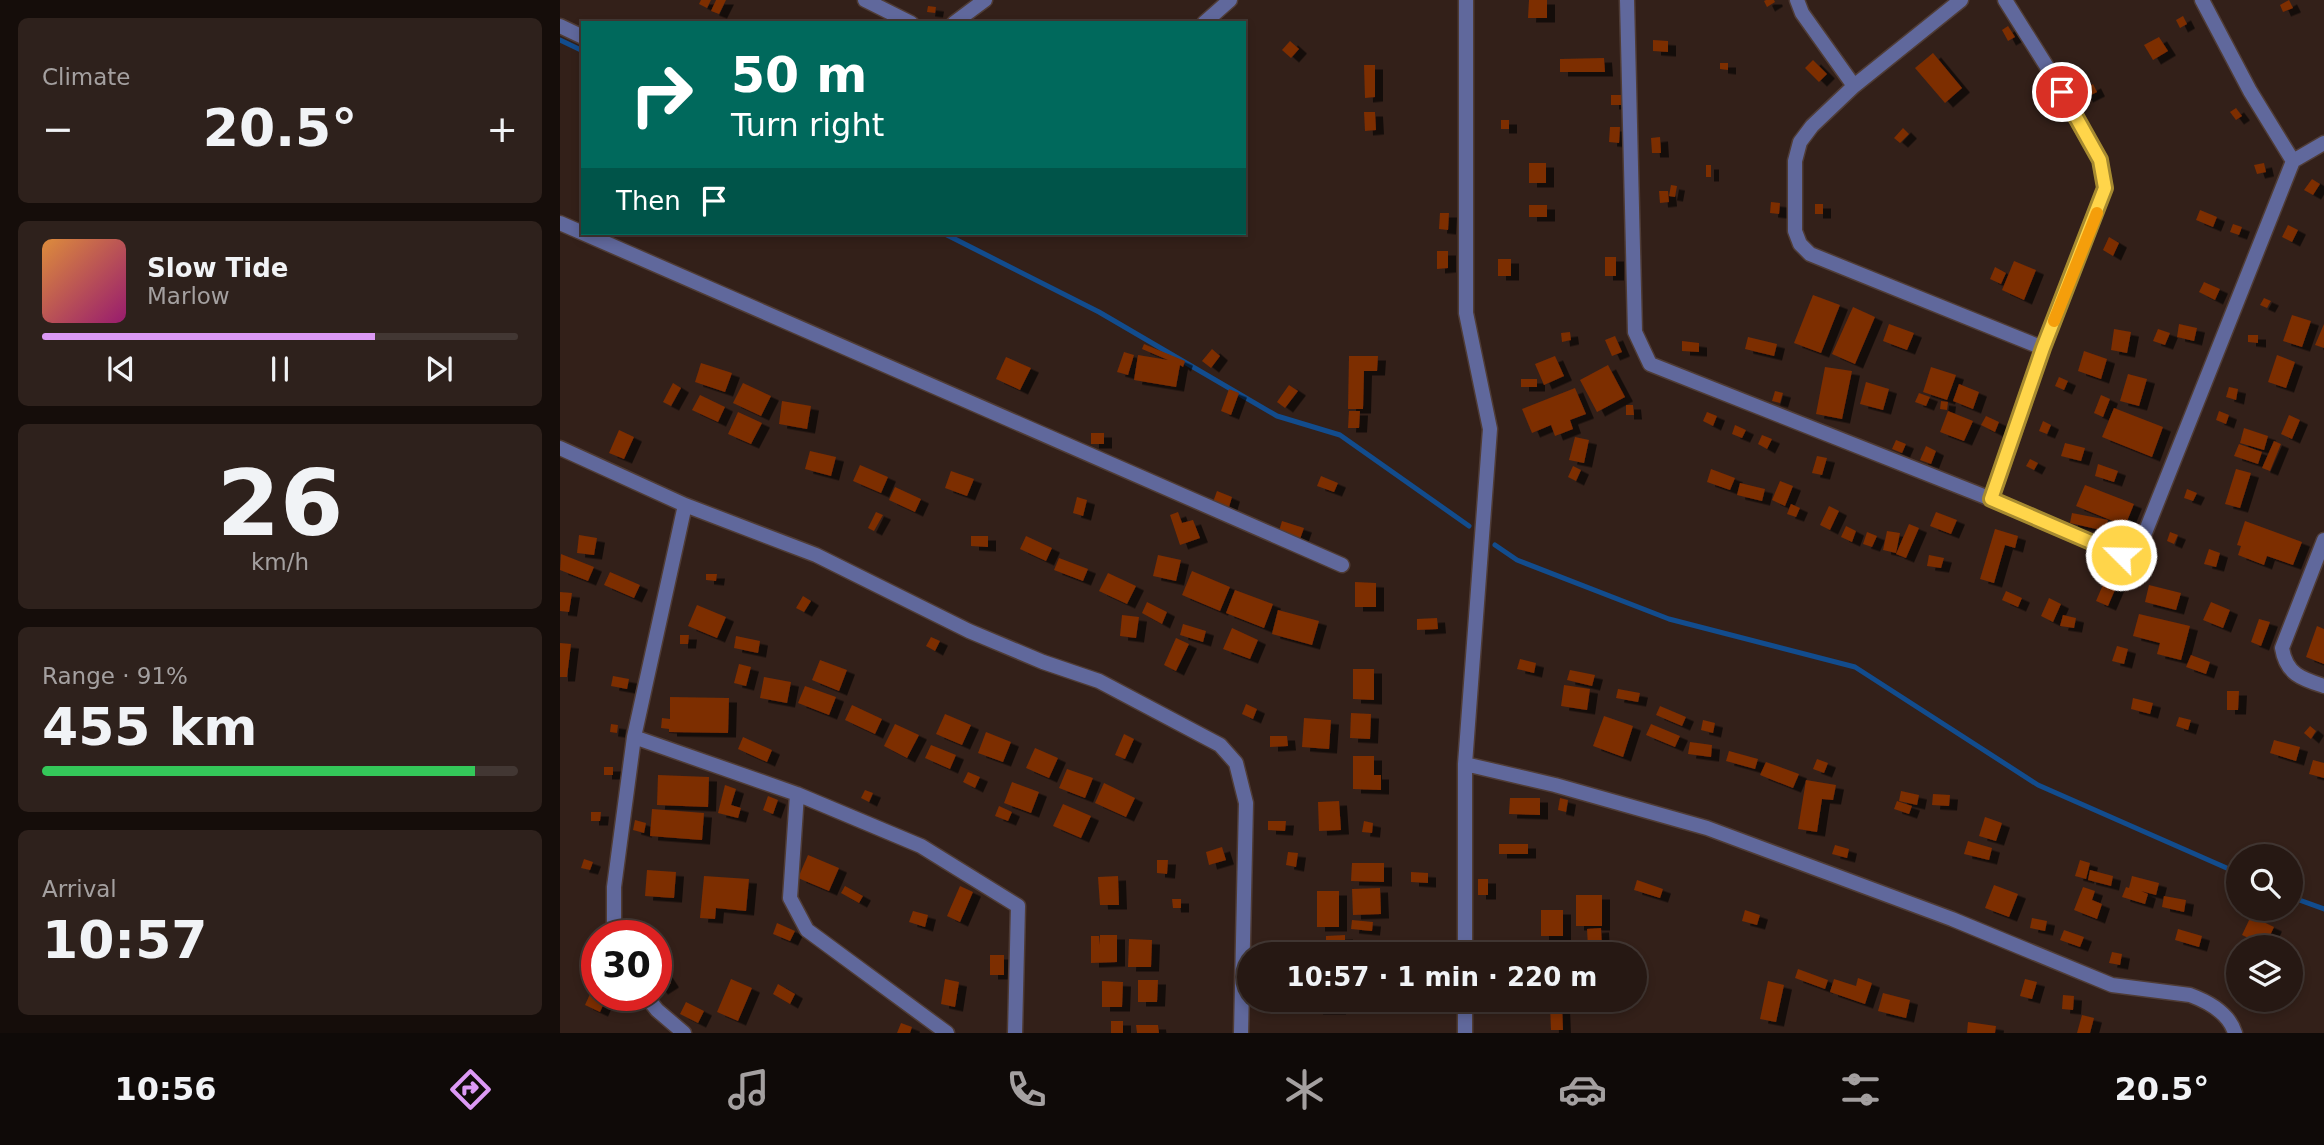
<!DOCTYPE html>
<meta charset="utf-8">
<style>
body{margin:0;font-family:"DejaVu Sans",sans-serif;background:#2e211c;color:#f1f3f6;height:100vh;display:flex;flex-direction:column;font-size:26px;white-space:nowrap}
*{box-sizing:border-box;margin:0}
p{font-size:23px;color:#a4a0a0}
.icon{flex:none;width:38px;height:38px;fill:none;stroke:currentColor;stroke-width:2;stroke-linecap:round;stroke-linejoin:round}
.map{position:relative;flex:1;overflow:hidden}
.details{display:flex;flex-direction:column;gap:18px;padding:18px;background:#150d0a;width:560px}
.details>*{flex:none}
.top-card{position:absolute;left:21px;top:21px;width:665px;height:214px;border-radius:0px;box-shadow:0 4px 10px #0003,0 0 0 2px #423733;background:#00695c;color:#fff;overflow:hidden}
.controls{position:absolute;left:1666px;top:844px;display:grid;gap:14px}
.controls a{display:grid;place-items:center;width:77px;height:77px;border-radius:50%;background:#261813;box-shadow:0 4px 10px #0003,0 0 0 2px #423733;font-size:35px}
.speed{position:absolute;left:21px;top:920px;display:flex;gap:14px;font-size:35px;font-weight:700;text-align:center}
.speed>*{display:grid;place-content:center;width:91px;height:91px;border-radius:50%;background:#261813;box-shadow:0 4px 10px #0003,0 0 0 2px #423733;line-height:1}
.speed .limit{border:10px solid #d22;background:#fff;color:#111}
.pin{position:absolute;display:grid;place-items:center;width:60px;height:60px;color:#fff;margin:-30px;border:4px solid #fff;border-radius:50%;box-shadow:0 2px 7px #0007}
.me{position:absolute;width:77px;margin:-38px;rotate:293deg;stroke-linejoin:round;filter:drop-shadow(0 0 5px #0008)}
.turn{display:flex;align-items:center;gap:24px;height:147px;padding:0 35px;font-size:32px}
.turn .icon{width:91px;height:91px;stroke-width:2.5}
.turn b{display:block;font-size:49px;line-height:60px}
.then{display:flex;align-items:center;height:66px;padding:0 35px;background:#0003;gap:14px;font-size:26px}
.big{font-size:52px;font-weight:700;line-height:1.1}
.details .card{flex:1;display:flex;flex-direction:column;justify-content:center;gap:10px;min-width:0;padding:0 24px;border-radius:10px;background:#2e211c}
.details .dial{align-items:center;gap:0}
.dial b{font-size:91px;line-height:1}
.song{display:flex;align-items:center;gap:21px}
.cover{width:84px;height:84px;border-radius:10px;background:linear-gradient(135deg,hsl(30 70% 55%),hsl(320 70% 35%))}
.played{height:7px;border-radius:4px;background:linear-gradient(90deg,#dc99f5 70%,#423733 70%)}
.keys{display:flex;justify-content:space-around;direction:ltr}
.heat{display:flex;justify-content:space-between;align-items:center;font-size:38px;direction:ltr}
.charge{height:10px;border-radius:5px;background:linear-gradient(90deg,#34c759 91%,#423733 0)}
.trip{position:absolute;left:677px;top:942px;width:410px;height:70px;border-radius:35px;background:#261813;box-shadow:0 4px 10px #0003,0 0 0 2px #423733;font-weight:700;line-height:70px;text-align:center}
.dock{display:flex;height:112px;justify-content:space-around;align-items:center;background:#0f0a08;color:#a4a0a0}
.dock .icon{width:49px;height:49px}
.dock .current{color:#dc99f5}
.dock b{font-size:32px;color:#f1f3f6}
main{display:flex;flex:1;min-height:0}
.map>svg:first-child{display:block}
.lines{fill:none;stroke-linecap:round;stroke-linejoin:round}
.stream{stroke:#124c8d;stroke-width:5}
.building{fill:#7d2d00;filter:url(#shadow)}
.street-casing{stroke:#4f3c36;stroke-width:17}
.street{stroke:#60689c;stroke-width:14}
.route-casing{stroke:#a68a30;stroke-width:18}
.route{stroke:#ffd54a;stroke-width:12}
.slow{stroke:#f59e0b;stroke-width:12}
</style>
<main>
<section class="details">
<div class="card"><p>Climate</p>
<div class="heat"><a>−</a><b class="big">20.5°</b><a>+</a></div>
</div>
<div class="card">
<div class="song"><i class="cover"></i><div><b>Slow Tide</b><p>Marlow</p></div></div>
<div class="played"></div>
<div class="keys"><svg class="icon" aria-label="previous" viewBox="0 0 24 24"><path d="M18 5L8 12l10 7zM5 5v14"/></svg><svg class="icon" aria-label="pause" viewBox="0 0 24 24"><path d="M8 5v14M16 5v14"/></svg><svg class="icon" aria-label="next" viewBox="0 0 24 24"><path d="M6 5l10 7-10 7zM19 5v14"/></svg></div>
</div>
<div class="card dial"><b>26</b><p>km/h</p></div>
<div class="card"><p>Range · 91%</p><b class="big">455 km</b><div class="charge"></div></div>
<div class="card"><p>Arrival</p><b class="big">10:57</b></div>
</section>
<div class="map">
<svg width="1764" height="1033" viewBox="0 0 1764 1033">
<defs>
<filter id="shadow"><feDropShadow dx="8" dy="4.5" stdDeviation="0" flood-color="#0009"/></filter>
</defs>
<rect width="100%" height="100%" fill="#332019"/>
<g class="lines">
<path class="stream" d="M0 40 23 51
M383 233 539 312 717 416 780 435 909 526
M935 545 957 560 1109 619 1295 667 1478 785 1678 873
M1731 897 1764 909"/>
</g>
<path class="building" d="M141 0H151L147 8 139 4Z
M156 0H166L159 14 151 11Z
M969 0H987V18H968Z
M1206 0H1214L1215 2 1207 7 1204 1Z
M1729 0 1733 8 1723 12 1720 5Z
M368 6 376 7 375 13 367 12Z
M1623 16 1627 24 1620 28 1616 20Z
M1448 26 1455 37 1448 41 1442 30Z
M1599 37 1608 51 1593 60 1584 45Z
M1093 40 1108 41V52L1093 51Z
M730 41 739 49 731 58 722 50Z
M1373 53 1402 88 1385 103 1355 68Z
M1044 58 1045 72H1000V59Z
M1253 60 1267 74 1259 82 1245 68Z
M1160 63H1168V70L1160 69Z
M804 65H815V97L805 98Z
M1533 84 1537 92 1525 98 1521 90Z
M1051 95H1062V105H1051Z
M1676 108 1682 116 1676 120 1670 112Z
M804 112H815L816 130 805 131Z
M941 120H949V129H941Z
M1050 127H1060L1059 143 1049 142Z
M1343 128 1349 134 1340 143 1334 138Z
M1100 137 1101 153H1092L1091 138Z
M969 163H986V183H969Z
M1704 163 1706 172 1697 174 1694 165Z
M1146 165H1151V177H1146Z
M1752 179 1760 184 1753 195 1744 190Z
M1111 185 1117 186 1115 197 1109 196Z
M1099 191H1108L1109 202 1100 203Z
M1211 202 1220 203 1219 214 1210 213Z
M1255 204H1263V214H1255Z
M969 205H987V217H969Z
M1640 210 1657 217 1653 227 1636 220Z
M880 213H889L888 230 879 229Z
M1673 224 1682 227 1679 235 1670 232Z
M1728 225 1738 230 1732 242 1722 237Z
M1549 237 1559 243 1553 256 1543 250Z
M877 251H888V268L877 269Z
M1045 257H1056V276H1045Z
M938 259H951V276H938Z
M1454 261 1476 270 1464 300 1442 290Z
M1435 267 1446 273 1441 284 1430 279Z
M1644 282 1660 289 1655 300 1639 292Z
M1253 295 1280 305 1261 353 1234 343Z
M1704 298 1711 301 1707 308 1700 305Z
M1293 307 1315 317 1295 364 1272 354Z
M1732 315 1751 321 1742 347 1723 341Z
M1329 324 1354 333 1347 350 1323 341Z
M1619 324 1637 328 1634 341 1617 337Z
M1764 324V348L1755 345Z
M1554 329 1571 332 1567 353 1551 350Z
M1598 329 1610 333 1605 345 1593 341Z
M1010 332 1011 340 1002 342 1001 333Z
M1688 335H1698V343L1688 342Z
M1055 336 1062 352 1052 356 1045 340Z
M1188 337 1217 344 1214 356 1185 349Z
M1122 341 1139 343V352L1122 351Z
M584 344 625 361 623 367 620 365 616 387 574 380 578 355 608 360 582 349Z
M652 349 660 356 651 368 642 361Z
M1524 351 1547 359 1541 379 1518 371Z
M564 352 574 355 568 375 557 372Z
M1717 355 1735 362 1726 388 1708 382Z
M789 356H818L817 371H804L803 409H788Z
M995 356 1004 376 984 385 975 364Z
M446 357 471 368 460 390 436 379Z
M141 363 172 373 165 392 135 382Z
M1048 365 1065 397 1037 412 1020 380Z
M1265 367 1292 371 1282 419 1256 414Z
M1371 367 1396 375 1387 400 1363 392Z
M1568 374 1587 379 1579 406 1560 401Z
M1499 377 1508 381 1504 390 1495 386Z
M961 379H977V387H961Z
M1306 382 1329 389 1323 410 1300 404Z
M113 383 121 388 111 406 103 402Z
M183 383 211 396 201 416 173 403Z
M1399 384 1419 392 1413 409 1393 401Z
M729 385 738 391 725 408 717 402Z
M1669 387 1678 389 1676 400 1666 397Z
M1015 388 1026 414 1010 420 1013 429 995 436 991 425 972 433 962 409Z
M669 389 679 393 671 415 661 411Z
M1215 391 1223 393 1220 403 1212 401Z
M1359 393 1370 397 1366 406 1355 402Z
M140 395 165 407 158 422 132 410Z
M1541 395 1550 399 1543 417 1534 413Z
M222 401 251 406 247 429 219 424Z
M1381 401 1388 402 1387 410 1380 409Z
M1066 405H1073L1074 415H1066Z
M1554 408 1603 427 1592 457 1542 437Z
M789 411H800L799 428H788Z
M1388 411 1413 421 1404 441 1380 432Z
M1659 411 1669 415 1666 424 1656 420Z
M178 412 202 423 191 444 168 434Z
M1147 412 1157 416 1153 426 1143 421Z
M1729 415 1740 420 1732 439 1721 434Z
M1426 416 1439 422 1435 432 1421 425Z
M1483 421 1491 425 1487 434 1479 431Z
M1175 425 1186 430 1182 438 1172 434Z
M1684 428 1708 436 1704 450 1680 443Z
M59 430 74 437 64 459 49 453Z
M531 433H544V444H531Z
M1202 435 1212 439 1207 449 1198 444Z
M1015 437 1029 440 1024 463 1009 460Z
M1336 440 1346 444 1342 453 1332 449Z
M1714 441 1721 444 1710 471 1702 468Z
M1505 443 1525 448 1521 461 1501 456Z
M1679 444 1702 452 1698 464 1674 456Z
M1366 446 1376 451 1371 464 1360 460Z
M250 451 276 457 271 476 245 469Z
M1257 456 1267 458 1262 475 1252 473Z
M1470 459 1478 463 1474 470 1466 466Z
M1538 464 1558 471 1554 482 1535 476Z
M300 465 328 477 321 493 293 481Z
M1013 466 1021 470 1016 481 1008 477Z
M1151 469 1175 478 1170 490 1147 482Z
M1676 469 1691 473 1680 508 1665 504Z
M391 471 414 479 407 496 385 488Z
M761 476 778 483 774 492 757 486Z
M1220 481 1233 486 1225 506 1212 500Z
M1180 483 1205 489 1202 501 1177 495Z
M1525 485 1574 504 1565 526 1516 506Z
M335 487 361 499 355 512 329 500Z
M1627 489 1637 493 1633 501 1624 498Z
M657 491 672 497 669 507 653 502Z
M517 497 527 500 523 516 513 513Z
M1231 504 1240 508 1236 517 1227 514Z
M1269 506 1279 511 1270 530 1260 525Z
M316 512 323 515 314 531 308 528Z
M618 512 622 523 633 520 640 538 620 545 610 515Z
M1376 512 1397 520 1391 534 1370 526Z
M1512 513 1548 520 1545 531 1510 523Z
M722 521 744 528 740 539 719 531Z
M1685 521 1742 542 1733 565 1707 556 1704 565 1678 555 1681 546 1677 545Z
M1349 524 1359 528 1346 558 1336 554Z
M1286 526 1296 531 1292 542 1281 537Z
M1435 529 1458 536 1455 548 1445 545 1434 583 1420 579Z
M1327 531 1340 533 1336 553 1323 550Z
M1307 532 1317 536 1312 547 1303 544Z
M1610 532 1618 535 1614 544 1607 541Z
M19 535 37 538 34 555 17 553Z
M411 536H428V547L411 546Z
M466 536 492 548 486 561 460 549Z
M1649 549 1660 553 1656 567 1644 564Z
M1 554 34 567 28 581 0 570Z
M598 555 621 560 616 581 593 576Z
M1369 555 1384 558 1381 568 1367 566Z
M499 558 528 569 523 581 494 570Z
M632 571 670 587 660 611 622 595Z
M50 572 80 585 74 598 44 585Z
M548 573 576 586 567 604 539 591Z
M146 574H157L156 581 146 580Z
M1545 580 1557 585 1548 606 1536 601Z
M795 582 816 583V607H795Z
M1589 585 1621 593 1616 610 1585 602Z
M675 590 713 604 704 628 666 613Z
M1446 591 1462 598 1458 607 1442 600Z
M0 592 12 593 9 612 0 611Z
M243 596 251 601 244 612 236 608Z
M1489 598 1501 604 1493 622 1481 616Z
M587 602 607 612 602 624 582 613Z
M1651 602 1670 610 1663 628 1643 620Z
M137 605 166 617 157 638 128 626Z
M718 610 759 621 752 645 712 634Z
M1579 614 1630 626 1621 660 1597 654 1600 643 1573 636Z
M562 615 579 617 576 638 560 636Z
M1503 615 1516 618 1514 628 1500 626Z
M877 618 878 629 857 630V619Z
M1699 619 1710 622 1701 646 1691 642Z
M623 624 646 631 643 642 620 635Z
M1757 626 1764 629V664L1746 657Z
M672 628 698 640 690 659 663 649Z
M120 635H129L128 644H120Z
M176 636 200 641 198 653 174 648Z
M371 637 380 641 375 651 366 646Z
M616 638 629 644 616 671 604 665Z
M0 643 11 644 7 677H0Z
M1557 646 1568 649 1564 664 1552 661Z
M1631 655 1650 662 1646 674 1626 667Z
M960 659 976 663 974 673 957 669Z
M260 660 287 670 279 691 252 680Z
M179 664 191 667 186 686 174 683Z
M793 669H814V700L793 699Z
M1010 670 1035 675 1032 686 1007 680Z
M53 676 69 679 67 689 51 686Z
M204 677 231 682 227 703 200 698Z
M1004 685 1030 689 1027 710 1001 706Z
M245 686 276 697 269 715 238 703Z
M1058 689 1080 693 1078 702 1056 698Z
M1667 691H1679L1678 710H1667Z
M110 697 169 698 168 733 109 732V729L101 728 102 718 110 719Z
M1573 698 1593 703 1590 714 1571 709Z
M686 704 697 709 693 719 682 714Z
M292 705 322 719 315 734 285 720Z
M1100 706 1126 717 1122 726 1096 715Z
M791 713 811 714 810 739 790 738Z
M385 714 411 725 402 745 376 734Z
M1044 716 1073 726 1063 757 1033 746Z
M1619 717 1631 720 1628 730 1616 726Z
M744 718 771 720 769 749 742 747Z
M1143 720 1155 723 1153 733 1141 730Z
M51 724 58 725 57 733 50 732Z
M335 724 359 735 347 758 324 746Z
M1091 724 1120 736 1115 747 1086 735Z
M1750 726 1756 731 1751 739 1744 733Z
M426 732 451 742 443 762 418 753Z
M564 734 574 739 565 759 555 755Z
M710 736H727L728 746 710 747Z
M183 737 212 750 207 762 178 749Z
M1714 740 1740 747 1736 761 1710 753Z
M1130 742 1152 745 1151 757 1128 754Z
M371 745 396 755 390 769 365 758Z
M475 748 498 758 489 778 466 768Z
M1169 751 1198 759 1195 769 1166 761Z
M793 756H814V775H821V790L793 789Z
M1257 759 1268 763 1264 773 1253 769Z
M1753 760 1764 763V778L1749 774Z
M1206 762 1239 774 1233 788 1200 775Z
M44 767H53V775H44Z
M507 769 533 778 525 798 499 788Z
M408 772 420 777 415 788 403 782Z
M98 775 149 777 148 807 97 805Z
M1246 780 1276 785 1273 800 1262 799 1257 832 1238 829Z
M452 782 479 792 471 813 444 803Z
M544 783 575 798 566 817 535 803Z
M165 785 176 789 171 805 181 808 178 818 158 813Z
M305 790 313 793 309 802 301 798Z
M1341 791 1359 795 1357 805 1339 801Z
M1373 794 1390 795 1389 806 1372 805Z
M208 796 218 800 213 814 203 810Z
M950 798H980V815L949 814Z
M1000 798 1008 800 1006 812 998 810Z
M779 801 781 830 759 831 758 802Z
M1337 801 1352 806 1349 814 1334 809Z
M503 804 531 816 521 838 493 826Z
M439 806 452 812 448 821 435 816Z
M92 809 144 813 142 840 90 836Z
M31 812H41L40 821H31Z
M1425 817 1442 823 1436 841 1419 836Z
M75 820 86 823 84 833 73 830Z
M708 821H726L725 831 708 830Z
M804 821 813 823 812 833 802 832Z
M1408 841 1432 848 1429 860 1404 854Z
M939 844H968V854H939Z
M1275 845 1289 849 1287 858 1272 854Z
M662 847 666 860 649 865 646 852Z
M728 852 738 853 736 867 726 865Z
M248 855 279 868 269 891 238 878Z
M24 859 33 862 30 870 21 868Z
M597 860H608L607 874 597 873Z
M1520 860 1530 863 1526 879 1515 876Z
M792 863H824V882L791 881Z
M87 870 116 872 114 898 85 896Z
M1530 870 1553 876 1551 886 1528 880Z
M851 872 868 873V883L851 882Z
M144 876 189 879 186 911 156 908 155 919 140 918Z
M558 876 559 905H540L538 877Z
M1572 876 1599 883 1596 895 1581 891 1588 894 1585 904 1562 897 1566 887 1569 888Z
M918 879H928V895H918Z
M1077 880 1103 889 1100 898 1074 890Z
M1434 885 1458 894 1449 917 1425 908Z
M285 886 303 896 299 903 281 893Z
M400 886 413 892 400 922 387 916Z
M1523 887 1535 891 1532 900 1542 904 1537 919 1514 910Z
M820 888 821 914 793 915 792 889Z
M757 891H779V927H757Z
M1016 895H1042V926H1016Z
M1604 896 1626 900 1624 912 1602 907Z
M612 899H621V908H613Z
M981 910H1003V936H981Z
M1185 910 1200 915 1197 925 1182 921Z
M353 911 368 915 365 927 349 922Z
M1691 916 1714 927 1705 946 1682 935Z
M1472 918 1487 921 1485 931 1470 928Z
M792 920 813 922 812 931 791 929Z
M217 923 235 931 230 941 213 934Z
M1041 928 1042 947H1028L1027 929Z
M1618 929 1642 936 1639 947 1615 940Z
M1504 930 1524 937 1520 947 1500 940Z
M540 935H557V962L531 963V936H539L540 945Z
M785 935V954H766V936Z
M569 939 592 940 591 967H568Z
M1552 952 1562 954 1560 965 1549 963Z
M430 955H444V975H430Z
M96 960 111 983 100 990 96 985Z
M1238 969 1268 980 1265 989 1235 978Z
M1298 978 1312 983 1305 1004 1270 992 1274 979 1296 986Z
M171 979 192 988 178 1021 157 1012Z
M385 979 399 982 395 1007 381 1004Z
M1465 979 1477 982 1472 999 1460 996Z
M578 980H598L597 1002H578Z
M542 981 563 982 562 1007H542Z
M1208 981 1224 985 1216 1022 1200 1019Z
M218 984 235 994 230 1004 213 994Z
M1323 993 1350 1000 1346 1018 1318 1011Z
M30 994 45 1001 40 1012 25 1005Z
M1503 995 1514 996 1513 1010 1502 1009Z
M755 999H778V1010H755Z
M126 1002 144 1011 138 1023 120 1014Z
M990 1004H1002L1003 1030H991Z
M1522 1015 1534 1018 1530 1033H1517Z
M551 1021H563V1033H551Z
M1408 1022 1436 1026 1435 1033H1407Z
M341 1023 352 1027 350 1033H337Z
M576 1025H598L599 1033H577Z"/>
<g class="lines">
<g class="street-casing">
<path id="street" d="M305 0 351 23
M1067 0 1075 332 1090 364 1431 499 1561 555 1579 548 1733 161 1764 143
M1237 0 1242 13 1294 86
M1401 0 1294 86 1252 126 1240 142 1235 161V231L1240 244 1250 254 1483 348
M1642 0 1690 91 1733 161
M394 23 425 0
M644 23 670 0
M0 26 23 37
M0 223 782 565
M0 448 125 505 256 555 409 631 483 662 539 681 660 745 676 763 686 803 681 1033
M1431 499 1483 348 1545 188 1540 160 1489 70 1445 0
M1764 540 1722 648C1726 674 1742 679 1764 686
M74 737 237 794 361 846 458 906 455 1033
M905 764 995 785 1147 828 1392 919 1552 985 1630 995C1649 1002 1669 1013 1675 1033
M237 794 230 898 247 930 387 1033
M54 936V887L74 737 125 505
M905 954V764L930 429 906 313V0
M86 996 97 1010 124 1033
M905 1033V999"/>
</g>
<use href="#street" class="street"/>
</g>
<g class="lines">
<g class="route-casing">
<path id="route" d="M1502 92 1540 160 1545 188 1483 348 1431 499 1561 555"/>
</g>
<use href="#route" class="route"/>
<path class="slow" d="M1494 321 1537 213"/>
</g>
</svg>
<div class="controls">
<a><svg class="icon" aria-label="search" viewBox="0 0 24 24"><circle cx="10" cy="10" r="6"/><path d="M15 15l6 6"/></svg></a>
<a><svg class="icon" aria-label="layers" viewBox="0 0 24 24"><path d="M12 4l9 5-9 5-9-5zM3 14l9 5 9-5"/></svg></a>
</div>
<div class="speed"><div class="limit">30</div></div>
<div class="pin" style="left:1502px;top:92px;background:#d93025"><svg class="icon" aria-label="arrive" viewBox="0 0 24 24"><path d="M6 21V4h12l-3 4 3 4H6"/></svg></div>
<svg class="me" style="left:1561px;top:555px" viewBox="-20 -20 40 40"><circle r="17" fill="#ffd54a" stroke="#fff" stroke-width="3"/><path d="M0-11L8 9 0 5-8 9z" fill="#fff"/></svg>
<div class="trip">10:57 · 1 min · 220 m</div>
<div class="top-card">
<div class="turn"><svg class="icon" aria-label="right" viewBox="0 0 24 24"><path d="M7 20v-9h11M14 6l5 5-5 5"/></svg><div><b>50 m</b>Turn right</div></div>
<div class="then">Then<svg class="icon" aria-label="arrive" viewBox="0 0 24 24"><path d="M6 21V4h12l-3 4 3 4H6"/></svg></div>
</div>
</div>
</main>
<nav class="dock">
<b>10:56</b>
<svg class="icon current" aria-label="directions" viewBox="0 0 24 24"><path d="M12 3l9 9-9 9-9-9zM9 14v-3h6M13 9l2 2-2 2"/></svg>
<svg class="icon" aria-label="music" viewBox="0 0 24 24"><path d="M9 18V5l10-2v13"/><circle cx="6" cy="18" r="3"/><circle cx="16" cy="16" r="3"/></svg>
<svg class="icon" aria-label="phone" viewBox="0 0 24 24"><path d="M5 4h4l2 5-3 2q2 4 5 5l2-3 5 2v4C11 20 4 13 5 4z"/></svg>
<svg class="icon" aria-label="climate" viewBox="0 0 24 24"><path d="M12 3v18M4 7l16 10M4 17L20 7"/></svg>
<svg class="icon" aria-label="car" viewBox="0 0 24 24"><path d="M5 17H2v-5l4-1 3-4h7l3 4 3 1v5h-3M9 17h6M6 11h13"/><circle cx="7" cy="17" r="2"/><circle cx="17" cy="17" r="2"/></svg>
<svg class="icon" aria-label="filters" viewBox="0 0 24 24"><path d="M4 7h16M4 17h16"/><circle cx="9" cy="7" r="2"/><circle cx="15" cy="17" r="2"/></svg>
<b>20.5°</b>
</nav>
